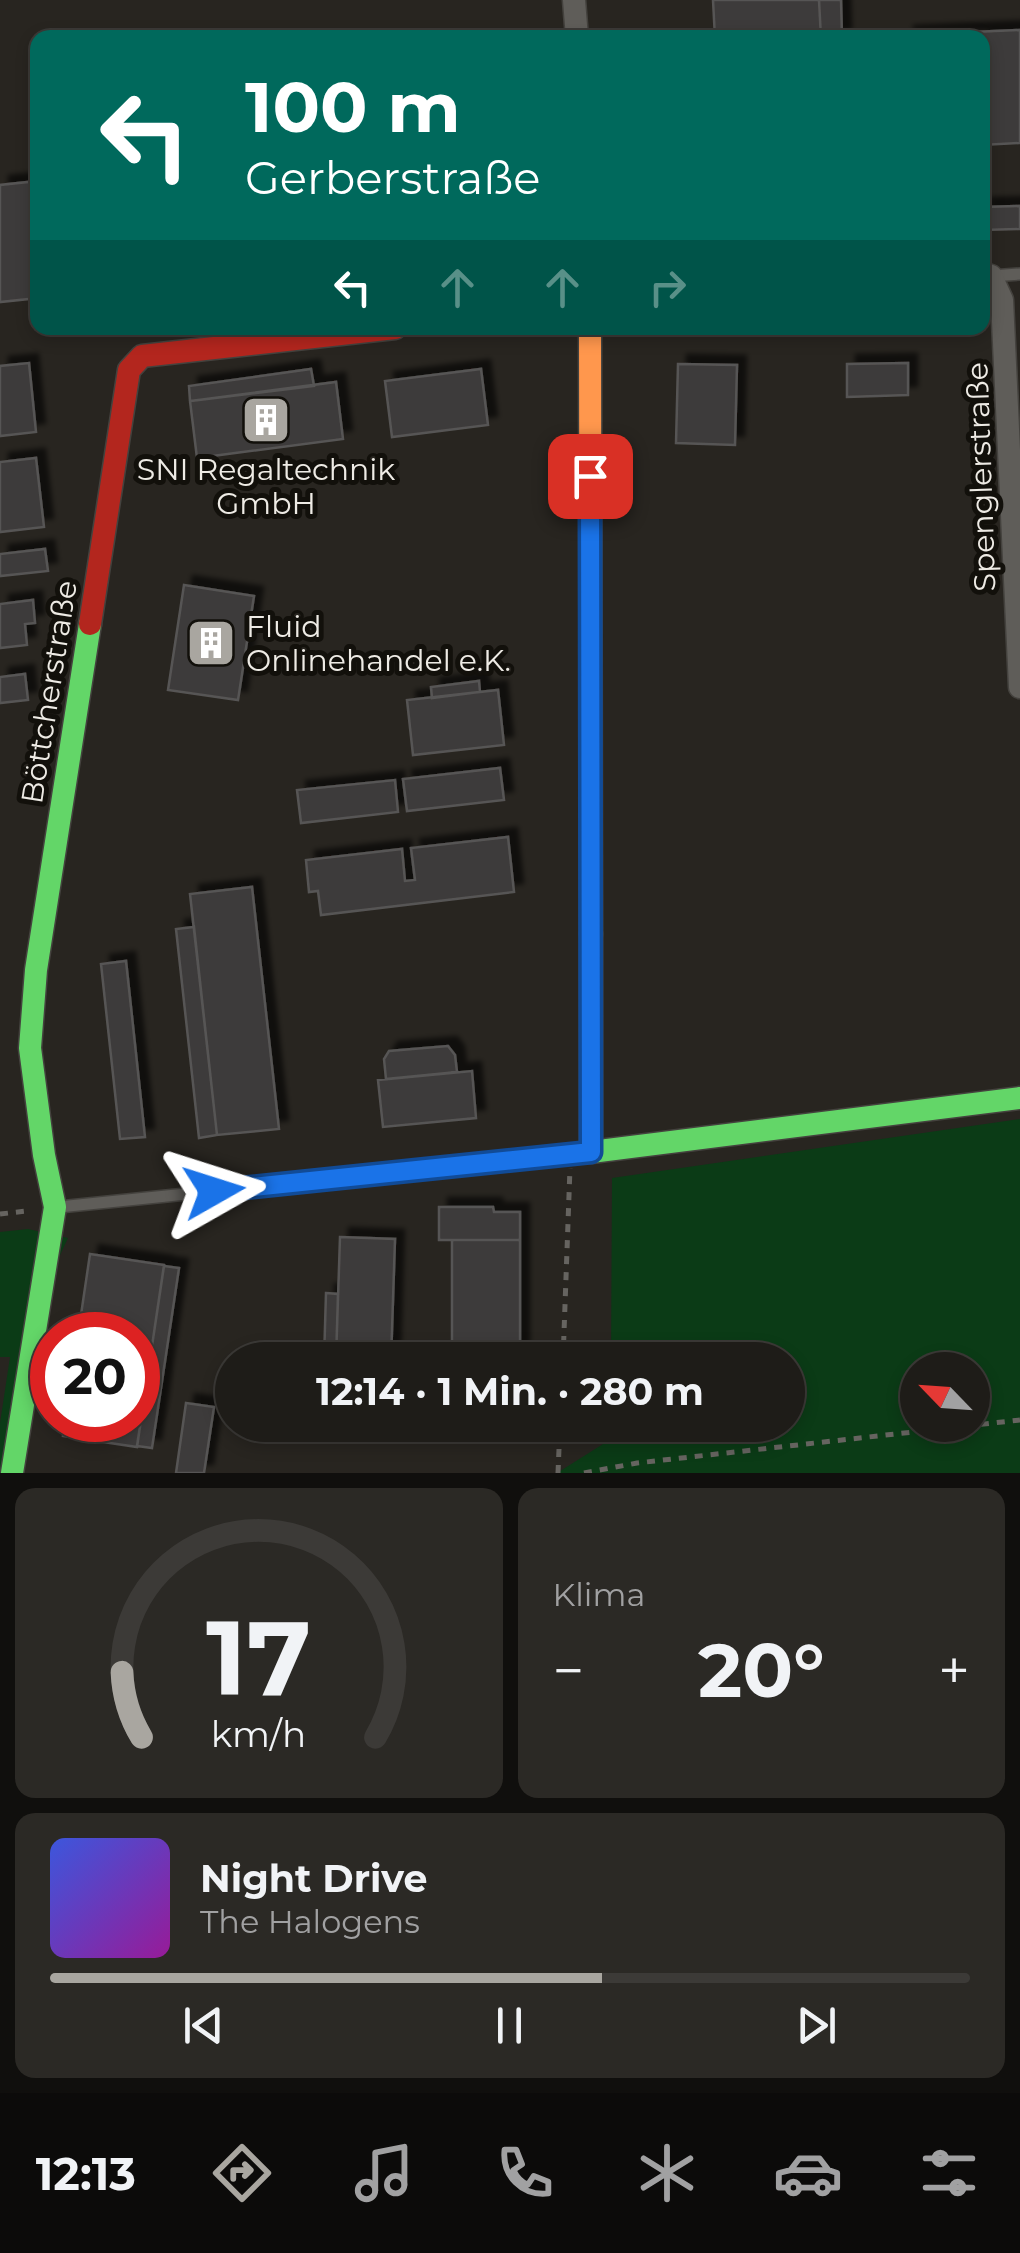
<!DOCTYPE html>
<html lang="de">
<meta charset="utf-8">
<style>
body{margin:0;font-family:Montserrat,sans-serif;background:#2b2925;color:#f1f3f6;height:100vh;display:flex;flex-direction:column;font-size:38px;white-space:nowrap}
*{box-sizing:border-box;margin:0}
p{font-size:32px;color:#a1a1a2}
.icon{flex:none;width:55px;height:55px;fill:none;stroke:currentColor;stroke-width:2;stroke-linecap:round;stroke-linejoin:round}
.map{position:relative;height:1473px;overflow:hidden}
.side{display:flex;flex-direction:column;gap:15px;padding:15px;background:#100f0d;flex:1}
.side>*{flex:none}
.hud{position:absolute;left:30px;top:30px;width:960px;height:305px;border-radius:20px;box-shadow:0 5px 15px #0003,0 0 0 2px #3c3a37;background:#00695c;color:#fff;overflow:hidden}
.needle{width:65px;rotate:295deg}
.controls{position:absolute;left:900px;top:1352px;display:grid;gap:20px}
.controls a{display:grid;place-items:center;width:90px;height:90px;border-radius:50%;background:#1e1c18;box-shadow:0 5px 15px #0003,0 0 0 2px #3c3a37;font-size:50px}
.speed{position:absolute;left:30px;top:1312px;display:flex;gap:20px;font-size:50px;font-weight:700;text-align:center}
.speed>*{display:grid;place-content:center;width:130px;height:130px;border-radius:50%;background:#1e1c18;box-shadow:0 5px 15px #0003,0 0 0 2px #3c3a37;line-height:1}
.speed .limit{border:15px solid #d22;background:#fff;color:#111}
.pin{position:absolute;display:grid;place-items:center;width:85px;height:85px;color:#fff;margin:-42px;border-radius:20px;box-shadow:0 5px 15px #0006}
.me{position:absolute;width:110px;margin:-55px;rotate:84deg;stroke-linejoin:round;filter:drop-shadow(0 0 8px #0008)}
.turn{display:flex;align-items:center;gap:35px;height:210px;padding:0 50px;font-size:45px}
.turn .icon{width:130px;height:130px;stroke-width:2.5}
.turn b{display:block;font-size:70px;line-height:85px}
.lanes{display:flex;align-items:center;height:95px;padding:0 50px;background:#0003;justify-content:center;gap:50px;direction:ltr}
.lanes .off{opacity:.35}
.big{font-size:75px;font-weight:700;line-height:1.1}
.side .widget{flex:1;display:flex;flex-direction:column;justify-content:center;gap:15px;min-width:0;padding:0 35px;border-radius:20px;background:#2b2925}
.side .dial{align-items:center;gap:0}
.dial svg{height:260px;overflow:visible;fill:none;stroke:#3c3a37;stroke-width:7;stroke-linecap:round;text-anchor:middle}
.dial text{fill:#f1f3f6;stroke:none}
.song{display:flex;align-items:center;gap:30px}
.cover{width:120px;height:120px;border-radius:15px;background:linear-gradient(135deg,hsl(230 70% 55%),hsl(300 70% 35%))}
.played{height:10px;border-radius:5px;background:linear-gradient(90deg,#a9a6a0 60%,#3c3a37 60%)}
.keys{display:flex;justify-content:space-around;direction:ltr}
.heat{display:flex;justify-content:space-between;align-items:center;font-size:55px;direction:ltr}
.side .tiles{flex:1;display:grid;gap:15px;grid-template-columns:1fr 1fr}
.widget:last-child{grid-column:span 2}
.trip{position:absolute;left:215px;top:1342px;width:590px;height:100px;border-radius:50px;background:#1e1c18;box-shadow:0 5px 15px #0003,0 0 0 2px #3c3a37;font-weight:700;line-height:100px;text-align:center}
.menu{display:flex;height:160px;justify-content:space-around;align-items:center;background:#0c0b0a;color:#a1a1a2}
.menu .icon{width:70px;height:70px}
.menu .active{color:#a9a6a0}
.menu b{font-size:45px;color:#f1f3f6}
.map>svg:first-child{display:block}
.green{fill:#0b3b16;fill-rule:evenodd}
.building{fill:#3d3b3b;stroke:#575554;stroke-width:2.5;filter:url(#shadow)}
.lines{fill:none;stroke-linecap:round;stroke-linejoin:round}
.lane-casing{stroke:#44423e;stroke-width:14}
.street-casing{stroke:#44423e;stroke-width:25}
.fast-casing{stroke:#44423e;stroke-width:25}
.slow-casing{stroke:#44423e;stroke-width:25}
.jam-casing{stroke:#44423e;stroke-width:25}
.path{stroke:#666460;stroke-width:5;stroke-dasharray:8 8;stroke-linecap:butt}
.lane{stroke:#5f5d59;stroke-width:11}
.street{stroke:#5f5d59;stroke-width:22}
.fast{stroke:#63d668;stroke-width:22}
.slow{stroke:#ff974d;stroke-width:22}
.jam{stroke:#b3261e;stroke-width:22}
.route-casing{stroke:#114b97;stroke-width:25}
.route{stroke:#1a73e8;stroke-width:18}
.labels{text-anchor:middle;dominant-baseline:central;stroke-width:10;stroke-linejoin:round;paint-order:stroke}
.poi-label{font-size:30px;fill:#eeebe5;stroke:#12100b}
.street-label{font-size:30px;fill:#eeebe5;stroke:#12100b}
</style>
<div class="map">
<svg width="1020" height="1473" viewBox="0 0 1020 1473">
<defs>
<filter id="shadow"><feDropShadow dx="9" dy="-9" stdDeviation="2.5" flood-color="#0009"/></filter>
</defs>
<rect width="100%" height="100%" fill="#282520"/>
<path class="green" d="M1020 1119V1473H557L611 1439V1425H788V1360H611L612 1178ZM918 1370H972V1425H918Z
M28 1229 68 1238 60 1255 0 1473V1423L10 1357H0V1232Z"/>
<path class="building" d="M713 0H819L821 38H715Z
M819 0H841L842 38H821Z
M1020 30V143L982 145V38H905V35Z
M38 181V298L0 302V185Z
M1020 206V229L982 230V207Z
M29 363 36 432 0 436V366Z
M908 363V395L847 397V364Z
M678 364 737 365 735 445 676 443Z
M311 369 314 386 190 401 189 386Z
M481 369 488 425 392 437 385 381Z
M336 382 343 439 197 458 190 401Z
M36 458 44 527 0 532V462Z
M45 549 48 571 0 576V554Z
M184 585 254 596 238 700 168 690Z
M33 600 35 623 25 624 27 645 0 648V604Z
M25 674 28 700 0 703V677Z
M479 681 480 692 432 698 431 687Z
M498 690 504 745 413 755 407 700Z
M500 768 504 800 407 811 403 779Z
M395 780 398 812 301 823 297 790Z
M508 837 514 892 321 915 318 891 309 892 306 860 402 849 405 881 415 880 411 848Z
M252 887 279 1129 217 1135 190 894Z
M194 927 217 1135 199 1138 176 929Z
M126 961 145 1137 120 1139 101 964Z
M448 1046 455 1055 457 1072 386 1079 384 1059 389 1051Z
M472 1071 476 1118 383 1127 378 1080Z
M439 1207H493L494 1212H520V1240H439Z
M340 1237 395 1239 391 1360H336Z
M452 1240H520V1353L452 1352Z
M90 1254 164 1265 137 1447 63 1436 65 1420H138V1335H78Z
M164 1266 179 1268 152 1448 137 1446Z
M326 1293 338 1294 336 1360H324Z
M186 1403 214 1407 204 1473H176Z"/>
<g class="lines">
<g class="lane-casing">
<path id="lane" d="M991 276 1020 274
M59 1207 587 1153"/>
</g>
<g class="street-casing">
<path id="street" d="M574 0 577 38
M982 273 991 276 1002 300 1020 687"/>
</g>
<g class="fast-casing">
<path id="fast" d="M591 934V1152L1020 1098
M12 1473 55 1207 44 1155 30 1048 36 970 90 624"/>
</g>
<g class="slow-casing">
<path id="slow" d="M590 328 591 934"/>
</g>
<g class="jam-casing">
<path id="jam" d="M90 624 129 370 142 356 395 328"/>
</g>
<path class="path" d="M0 1214 27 1211
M563 1360 570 1168
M558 1473 560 1425
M584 1473 637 1463 1020 1420"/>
<use href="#lane" class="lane"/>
<use href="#street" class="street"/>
<use href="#fast" class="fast"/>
<use href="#slow" class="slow"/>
<use href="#jam" class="jam"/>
</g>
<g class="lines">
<g class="route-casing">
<path id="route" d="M214 1191 591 1152 590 476"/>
</g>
<use href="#route" class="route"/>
</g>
<defs>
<g id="building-square" transform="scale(2.5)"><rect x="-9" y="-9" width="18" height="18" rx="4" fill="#a9a6a0" stroke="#12100b"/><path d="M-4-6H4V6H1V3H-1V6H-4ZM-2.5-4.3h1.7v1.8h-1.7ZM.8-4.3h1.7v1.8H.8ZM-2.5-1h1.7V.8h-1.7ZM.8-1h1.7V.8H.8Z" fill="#fff"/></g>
</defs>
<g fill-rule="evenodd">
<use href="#building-square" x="266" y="420"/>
<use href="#building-square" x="211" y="643"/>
</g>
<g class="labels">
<g class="poi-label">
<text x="266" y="469">SNI Regaltechnik<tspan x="266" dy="34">GmbH</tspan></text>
<text x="246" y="626" text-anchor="start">Fluid<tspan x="246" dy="34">Onlinehandel e.K.</tspan></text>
</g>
<g class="street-label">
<text transform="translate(981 477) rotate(-92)">Spenglerstraße</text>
<text transform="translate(49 692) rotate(-81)">Böttcherstraße</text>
</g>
</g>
</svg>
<div class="controls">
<a><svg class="needle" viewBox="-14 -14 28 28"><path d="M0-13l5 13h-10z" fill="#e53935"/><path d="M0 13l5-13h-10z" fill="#a1a1a2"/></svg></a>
</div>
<div class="speed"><div class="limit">20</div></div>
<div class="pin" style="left:590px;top:476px;background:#d93025"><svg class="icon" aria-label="arrive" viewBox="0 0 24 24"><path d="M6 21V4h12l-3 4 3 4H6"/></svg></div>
<svg class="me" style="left:214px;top:1191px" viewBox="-20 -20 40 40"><path d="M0-17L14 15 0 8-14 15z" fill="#1a73e8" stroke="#fff" stroke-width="4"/></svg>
<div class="trip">12:14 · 1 Min. · 280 m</div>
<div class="hud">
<div class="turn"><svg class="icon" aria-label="left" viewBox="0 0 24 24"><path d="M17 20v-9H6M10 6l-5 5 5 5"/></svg><div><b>100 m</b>Gerberstraße</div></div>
<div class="lanes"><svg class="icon" aria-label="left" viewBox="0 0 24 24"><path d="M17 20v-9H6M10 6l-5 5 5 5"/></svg><svg class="icon off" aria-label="ahead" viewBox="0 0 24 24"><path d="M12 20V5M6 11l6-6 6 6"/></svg><svg class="icon off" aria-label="ahead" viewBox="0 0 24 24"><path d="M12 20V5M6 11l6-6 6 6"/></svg><svg class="icon off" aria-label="right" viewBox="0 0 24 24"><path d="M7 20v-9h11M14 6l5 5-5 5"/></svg></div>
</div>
</div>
<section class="side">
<div class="tiles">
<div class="widget dial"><svg viewBox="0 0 100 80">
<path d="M14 69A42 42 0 1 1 86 69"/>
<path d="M14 69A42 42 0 0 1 8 49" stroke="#a9a6a0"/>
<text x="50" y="56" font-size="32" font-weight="700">17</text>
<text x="50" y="72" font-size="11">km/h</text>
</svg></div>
<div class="widget"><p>Klima</p>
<div class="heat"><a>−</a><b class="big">20°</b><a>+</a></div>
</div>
<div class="widget">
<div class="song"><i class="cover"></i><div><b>Night Drive</b><p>The Halogens</p></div></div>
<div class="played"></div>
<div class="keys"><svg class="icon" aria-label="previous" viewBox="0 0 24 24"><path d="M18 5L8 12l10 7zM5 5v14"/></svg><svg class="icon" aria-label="pause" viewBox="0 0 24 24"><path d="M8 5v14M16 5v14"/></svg><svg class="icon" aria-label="next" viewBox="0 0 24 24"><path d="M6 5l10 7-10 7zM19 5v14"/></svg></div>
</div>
</div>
</section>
<nav class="menu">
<b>12:13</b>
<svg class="icon active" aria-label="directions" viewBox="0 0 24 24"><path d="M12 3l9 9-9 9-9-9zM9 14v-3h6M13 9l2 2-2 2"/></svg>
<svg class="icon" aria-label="music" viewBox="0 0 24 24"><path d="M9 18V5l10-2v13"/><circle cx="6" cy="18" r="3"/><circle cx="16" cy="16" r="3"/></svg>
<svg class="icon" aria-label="phone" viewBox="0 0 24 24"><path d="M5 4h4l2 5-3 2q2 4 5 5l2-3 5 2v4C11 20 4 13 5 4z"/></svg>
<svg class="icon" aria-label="climate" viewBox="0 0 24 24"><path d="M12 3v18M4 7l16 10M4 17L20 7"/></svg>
<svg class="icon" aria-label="car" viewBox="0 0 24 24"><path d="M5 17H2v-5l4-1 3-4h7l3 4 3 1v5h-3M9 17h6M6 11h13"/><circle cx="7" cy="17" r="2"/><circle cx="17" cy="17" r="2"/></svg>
<svg class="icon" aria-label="filters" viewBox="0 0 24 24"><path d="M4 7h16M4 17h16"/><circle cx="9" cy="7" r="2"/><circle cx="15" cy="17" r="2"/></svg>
</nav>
